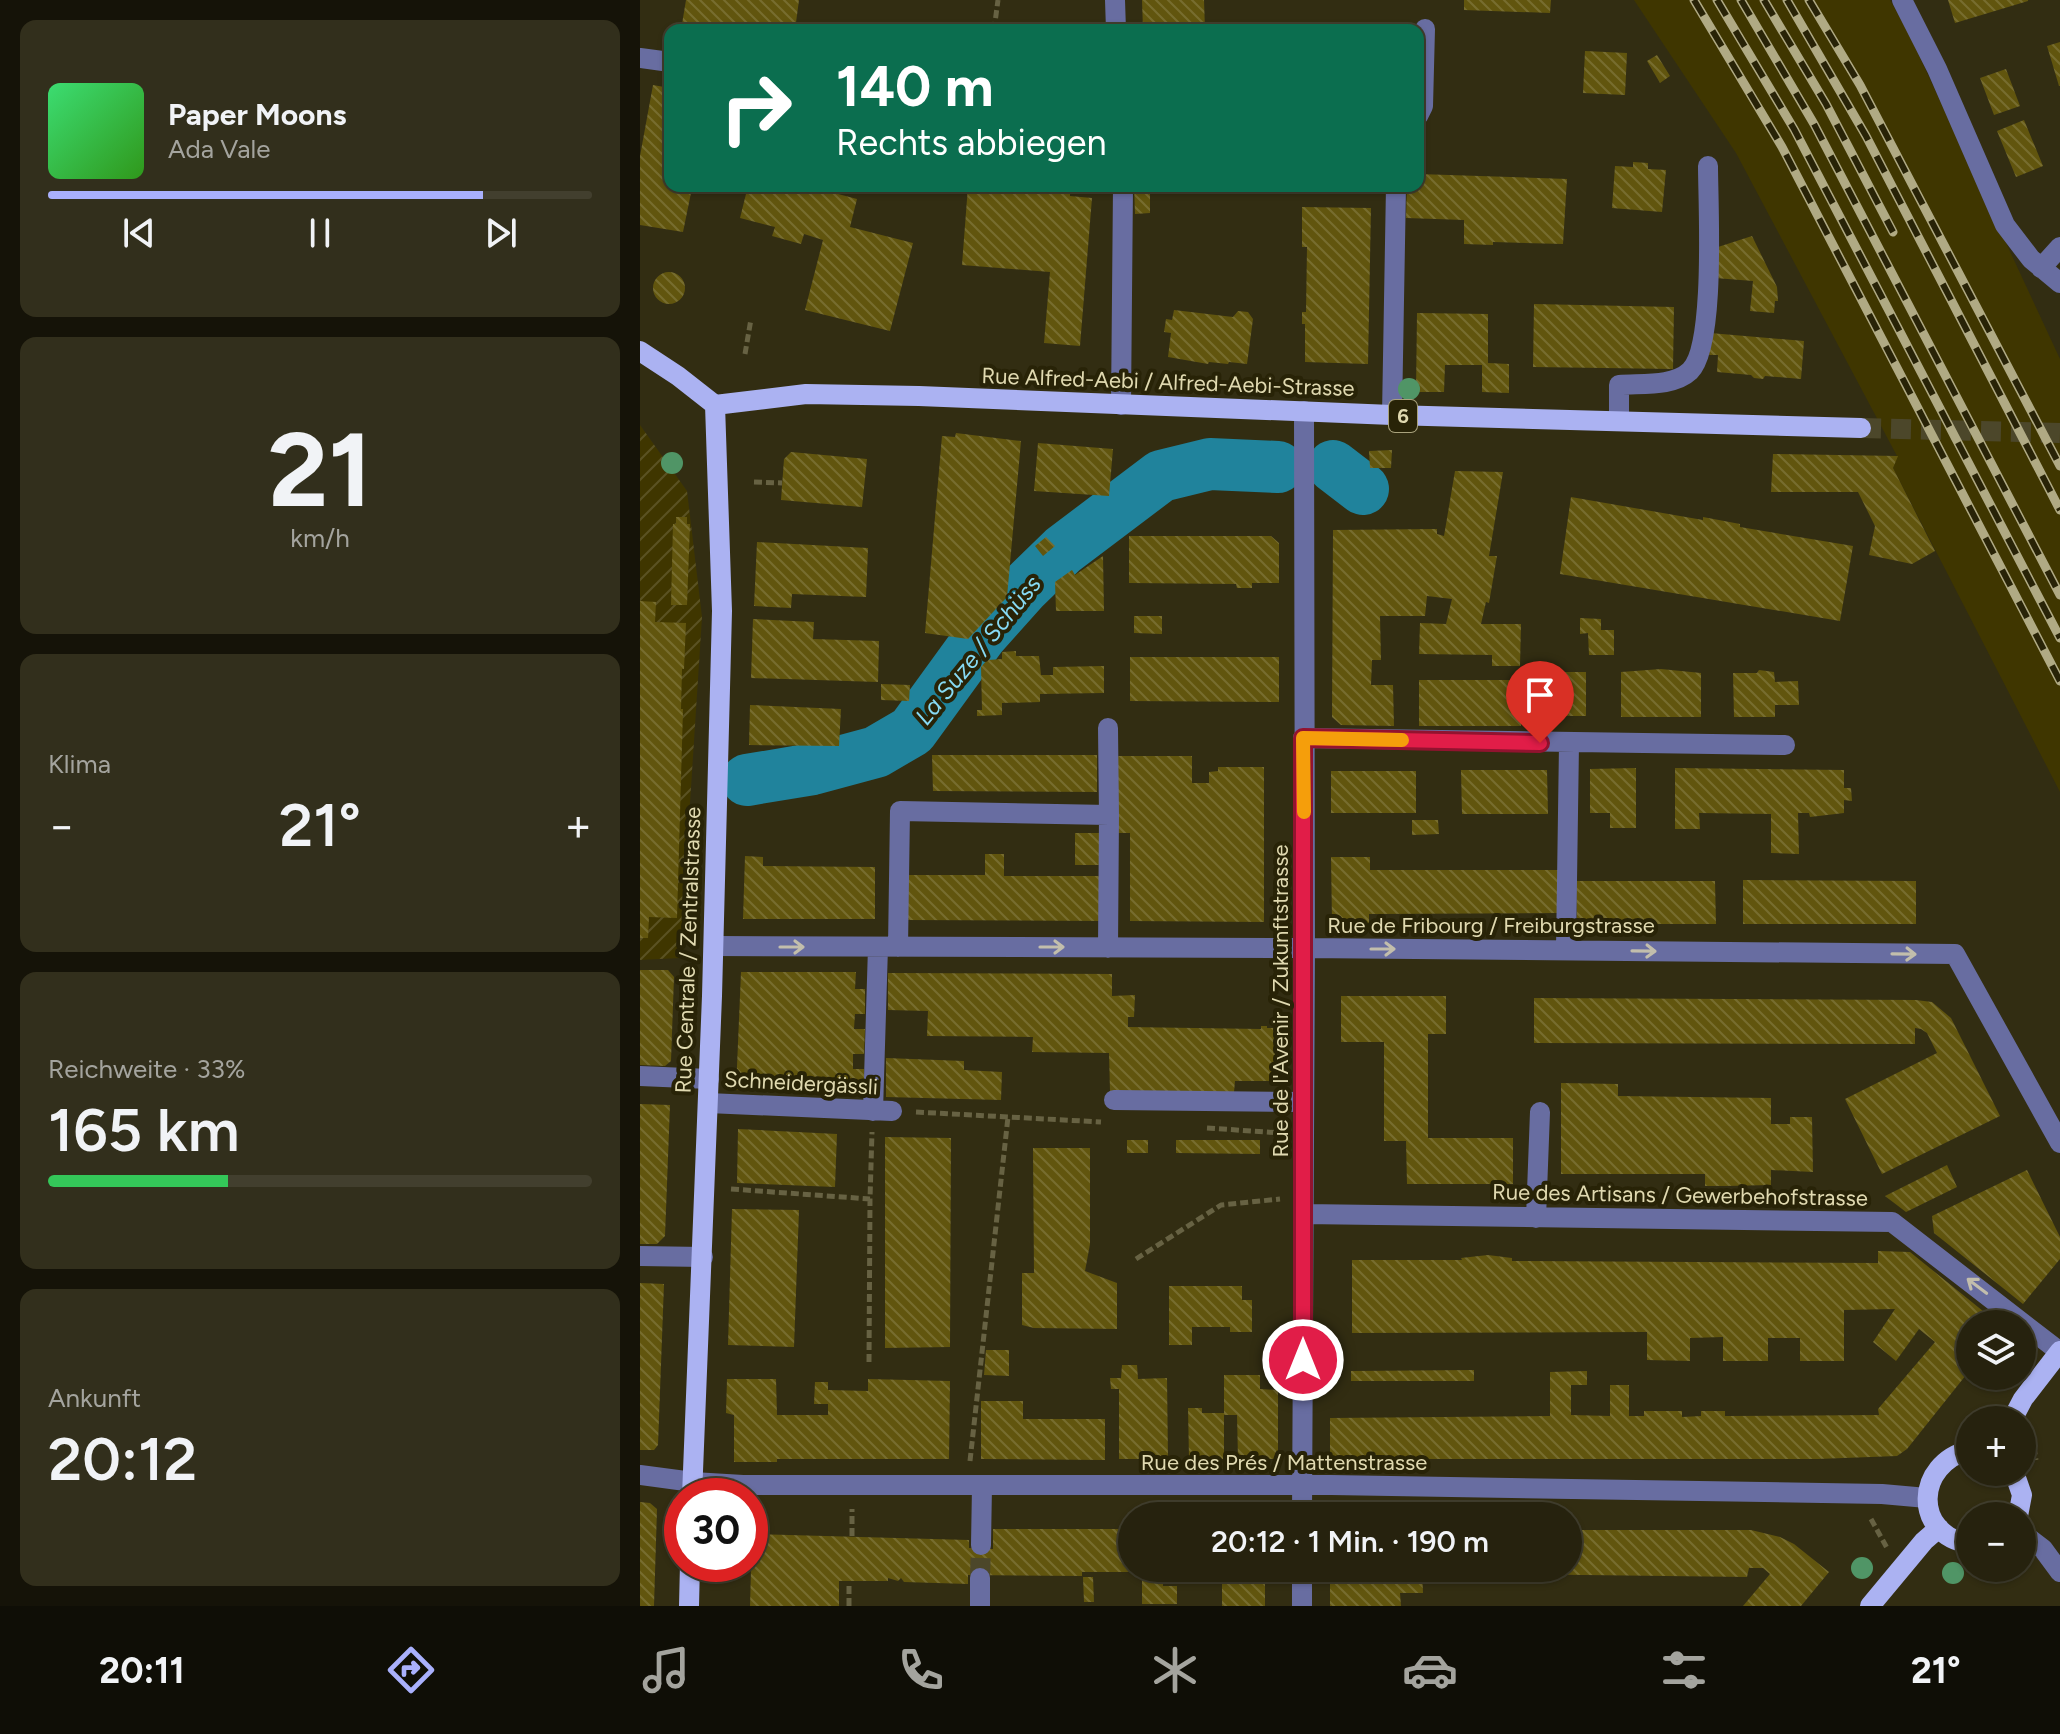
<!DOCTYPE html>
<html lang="de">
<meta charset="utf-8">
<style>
body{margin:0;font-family:Figtree,sans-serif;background:#322f1c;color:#f1f3f6;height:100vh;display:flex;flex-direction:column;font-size:30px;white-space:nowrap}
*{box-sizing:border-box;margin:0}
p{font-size:26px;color:#a4a49e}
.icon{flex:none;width:44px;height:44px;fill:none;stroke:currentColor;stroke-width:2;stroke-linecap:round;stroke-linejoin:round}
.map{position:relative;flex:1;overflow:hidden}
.panel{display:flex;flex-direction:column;gap:20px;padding:20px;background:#151308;width:640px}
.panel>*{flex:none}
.banner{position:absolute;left:24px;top:24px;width:760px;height:168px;border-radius:16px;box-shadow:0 2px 6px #0004,0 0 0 2px #423f2e;background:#0b6e4f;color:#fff;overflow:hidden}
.buttons{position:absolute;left:1316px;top:1310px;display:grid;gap:16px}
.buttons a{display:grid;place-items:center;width:80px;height:80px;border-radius:50%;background:#26220e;box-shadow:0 2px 6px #0004,0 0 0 2px #423f2e;font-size:40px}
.speed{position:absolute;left:24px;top:1478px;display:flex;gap:16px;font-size:40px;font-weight:700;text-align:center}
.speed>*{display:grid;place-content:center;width:104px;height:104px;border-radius:50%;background:#26220e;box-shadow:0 2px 6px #0004,0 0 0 2px #423f2e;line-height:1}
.speed .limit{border:12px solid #d22;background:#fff;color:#111}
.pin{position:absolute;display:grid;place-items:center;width:68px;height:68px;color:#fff;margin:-82px -34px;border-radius:50% 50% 50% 0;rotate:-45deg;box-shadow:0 0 8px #0007}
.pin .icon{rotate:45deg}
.me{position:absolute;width:88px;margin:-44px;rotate:0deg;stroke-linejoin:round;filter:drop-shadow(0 0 6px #0008)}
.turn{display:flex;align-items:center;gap:28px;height:168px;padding:0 40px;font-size:36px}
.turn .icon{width:104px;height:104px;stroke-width:2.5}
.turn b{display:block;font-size:56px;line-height:68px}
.big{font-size:60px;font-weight:600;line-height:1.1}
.panel .widget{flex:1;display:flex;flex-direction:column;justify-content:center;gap:12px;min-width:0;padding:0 28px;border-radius:16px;background:#322f1c}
.panel .dial{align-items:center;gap:0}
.dial b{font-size:104px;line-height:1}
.song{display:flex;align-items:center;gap:24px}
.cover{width:96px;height:96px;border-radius:12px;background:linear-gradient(135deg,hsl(140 70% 55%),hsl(110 70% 35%))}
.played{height:8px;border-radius:4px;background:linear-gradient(90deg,#a9b0fc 80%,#423f2e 80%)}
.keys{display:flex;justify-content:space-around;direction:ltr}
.heat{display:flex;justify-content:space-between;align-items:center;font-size:44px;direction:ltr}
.charge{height:12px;border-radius:6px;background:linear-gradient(90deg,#34c759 33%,#423f2e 0)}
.trip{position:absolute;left:478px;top:1502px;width:464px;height:80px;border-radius:40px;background:#26220e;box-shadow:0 2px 6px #0004,0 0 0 2px #423f2e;font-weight:600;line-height:80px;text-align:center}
.tabs{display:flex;height:128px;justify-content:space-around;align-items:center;background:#0f0e06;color:#a4a49e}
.tabs .icon{width:56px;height:56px}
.tabs .on{color:#a9b0fc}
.tabs b{font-size:36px;color:#f1f3f6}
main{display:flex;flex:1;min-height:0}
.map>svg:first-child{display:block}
.built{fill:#3f3600}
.industrial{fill:url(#industrial-furrows)}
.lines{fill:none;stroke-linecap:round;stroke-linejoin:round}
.river{stroke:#20839c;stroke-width:52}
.building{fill:url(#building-back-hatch)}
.minor-tunnel{stroke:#4c472a;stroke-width:20;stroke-dasharray:20 10;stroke-linecap:butt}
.major-tunnel{stroke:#4c472a;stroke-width:20;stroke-dasharray:20 10;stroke-linecap:butt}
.path{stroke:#676243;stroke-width:5;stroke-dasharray:8 4;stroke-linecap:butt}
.minor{stroke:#686da1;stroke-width:20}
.major{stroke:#abb2f2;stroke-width:20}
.rail-casing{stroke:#b0aa84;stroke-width:9}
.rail{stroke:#282307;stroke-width:6;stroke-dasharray:18;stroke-linecap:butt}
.tree{fill:#509566}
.oneway{stroke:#c2beac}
.route-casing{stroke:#92132f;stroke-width:20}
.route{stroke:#e11d48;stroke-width:14}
.slow{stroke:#f59e0b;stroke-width:14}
.labels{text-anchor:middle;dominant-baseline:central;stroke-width:8;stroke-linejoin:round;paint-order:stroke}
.shield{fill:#282307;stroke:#a9a27d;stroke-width:2}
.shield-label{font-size:20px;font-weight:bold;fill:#e0d9b0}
.street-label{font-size:22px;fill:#e0d9b0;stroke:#282307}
.water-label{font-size:24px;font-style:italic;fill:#87daf4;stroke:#282307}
</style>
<main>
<section class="panel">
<div class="widget">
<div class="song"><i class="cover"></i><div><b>Paper Moons</b><p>Ada Vale</p></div></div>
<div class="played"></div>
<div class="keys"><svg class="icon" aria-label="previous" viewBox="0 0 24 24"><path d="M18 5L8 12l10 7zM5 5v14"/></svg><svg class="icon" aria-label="pause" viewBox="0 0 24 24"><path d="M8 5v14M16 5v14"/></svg><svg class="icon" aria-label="next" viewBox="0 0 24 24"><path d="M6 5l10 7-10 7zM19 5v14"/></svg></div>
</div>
<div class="widget dial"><b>21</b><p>km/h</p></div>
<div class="widget"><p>Klima</p>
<div class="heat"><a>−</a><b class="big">21°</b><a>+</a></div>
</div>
<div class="widget"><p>Reichweite · 33%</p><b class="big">165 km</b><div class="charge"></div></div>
<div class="widget"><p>Ankunft</p><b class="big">20:12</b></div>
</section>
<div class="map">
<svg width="1420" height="1606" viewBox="0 0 1420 1606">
<defs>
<pattern id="industrial-furrows" width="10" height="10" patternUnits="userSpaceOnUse" patternTransform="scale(2)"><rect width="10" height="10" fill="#3f3600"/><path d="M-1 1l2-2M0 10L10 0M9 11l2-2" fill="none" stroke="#5a5223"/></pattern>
<pattern id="building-back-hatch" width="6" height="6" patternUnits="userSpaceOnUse" patternTransform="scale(2)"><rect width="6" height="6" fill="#61550e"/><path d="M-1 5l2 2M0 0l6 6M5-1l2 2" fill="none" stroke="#776d2f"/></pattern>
</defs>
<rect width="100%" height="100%" fill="#322d12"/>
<path class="built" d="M994 0H1250L1268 32 1420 359V792L1253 468 1257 456 1096 153Z"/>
<path class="industrial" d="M0 425 47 491 62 617 40 958 0 960Z"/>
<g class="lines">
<path class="river" d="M693 466 723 489
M107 780 173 769 236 752 272 731 341 636 383 589 423 550 521 476 570 464 638 467"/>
</g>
<path class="building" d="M46 0H159L155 30H41Z
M502 0H564L565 30H503Z
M824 0H911L910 13 824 10Z
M1308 0H1388V1L1315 23Z
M1420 42V86H1419L1407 46Z
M945 51 987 53 985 95 943 93Z
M1017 55 1030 76 1020 83 1007 61Z
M1366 69 1380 106 1354 115 1340 78Z
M13 85 30 88V186L52 188 43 232 0 225V156Z
M1384 120 1403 166 1376 177 1357 131Z
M993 162 1008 163V169L1026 170 1022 212 972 208 975 166 993 167Z
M778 174 927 179 923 244 853 242V245L824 244V220L766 218 767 186H778Z
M108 186H168L217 199 210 227 273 243 250 331 165 310 183 240 164 234 161 244 132 236 135 227 100 218Z
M328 186H435V193L430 192V196L452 198 440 346 404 343 410 272 322 265Z
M494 186H510V213L495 214Z
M662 207 731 208 728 364 665 362V324H662V312H666L667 247H662Z
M1112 236 1137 287 1138 301H1135L1134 313 1110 311 1113 281 1075 278 1078 247Z
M13 288a16 16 0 1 1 32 0a16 16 0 1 1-32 0Z
M894 304 1034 307 1033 369 893 367Z
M534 310 593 317 598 311 608 312 613 319 607 364 589 362 588 364 569 362 568 364 528 357 531 333 524 332 526 319 532 320Z
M777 313 848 314V363L869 364V393L842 392V365H805L804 392H776Z
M1070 333 1164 341 1161 379 1125 376 1123 379 1114 378 1111 375 1077 372 1078 355H1069Z
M316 433 381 441 367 597 328 639 285 633 302 436 315 437Z
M398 443 473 449 469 496 394 491Z
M752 450 751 468H730L729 451Z
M151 452 227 459 222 507 141 500 144 459Z
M1133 454 1258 456 1253 468 1295 551 1272 564 1229 555 1235 526 1218 492H1131Z
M815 471 863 472 849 556H857L849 603 846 602 841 624H881L880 666H852V655L779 654 780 623 806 624 812 599 787 596 785 616H740L741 660H732L731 685H753L754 726 701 725 692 717 693 530 797 529V534L804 536Z
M931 497 1063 520V517L1100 524V527L1213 546 1200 621 920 574Z
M36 517H47V524H50L47 605H31L33 524H36Z
M489 536H631L639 543V583H612V588H597L596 584 489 583Z
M406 537 415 546 403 556 395 546Z
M117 542 228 548 226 597 152 594 151 608 114 606Z
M463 556 464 611H416L415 582 432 570 435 575Z
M0 601 16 602 15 622 46 623 44 669H42L41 709H43L37 918 9 917 8 938H0Z
M494 616H522V634L494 633Z
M940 618 961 619V630H974V655H949L948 633 940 634Z
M113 619 174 622 173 639 239 641 238 682 111 678Z
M376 651V656H399L401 675H413V667L464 666V693L400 694V702L362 703V715L337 716V710H342L341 667 347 660 362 659V652Z
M490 657H639V702L490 701Z
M1021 669 1061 673V717H981V672Z
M1119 670 1134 672 1135 682 1158 681 1159 705H1135V717H1094L1093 673H1117Z
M904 672H946V716H905Z
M779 680H880L881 726H779Z
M241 684 270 685 269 701 241 700Z
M110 705 201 709 199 746 109 745Z
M292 755H457V792L293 791Z
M477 756H552V783H569V772L578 771V767H624V922L490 921V833H477Z
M996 768V828H970V813H950V769Z
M1035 768 1204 770V788H1211L1212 801 1204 800V813L1170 817 1169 813H1158L1159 854 1131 853V814L1059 813 1060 829H1035Z
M821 770H907L908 814H822Z
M691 771H776V813H691Z
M772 820H798L799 834 772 835Z
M435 833H464V865H435Z
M345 854H364V876H464L463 921 266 920V875H345Z
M105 856 123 857V866L235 867V919H103Z
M691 857H730V870H919L918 913 729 914V923L692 922Z
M1103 880 1276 881V924H1103Z
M936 881H1075L1076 924H937Z
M0 970H28L34 977 31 1061 25 1066 0 1065Z
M101 972H216L215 989H225V1014H215L214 1029H225L224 1054H213V1069H224V1094L96 1090Z
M248 973 472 974V996L495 995 494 1017H488V1027L621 1029V1026H627V1028H635V1081H595L594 1092 470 1091 469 1053 392 1052 393 1037 287 1036 288 1011 248 1010Z
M701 996H806V1034H788V1138H873V1184H767L766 1141H744V1042H701Z
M894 998 1276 1000 1292 1002 1311 1018 1360 1116 1242 1174 1205 1099 1297 1053 1287 1033 1281 1029 1275 1028V1044L894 1043Z
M246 1058 324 1061V1070L362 1072 361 1100 246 1097Z
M921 1083 978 1084V1096L1131 1098V1124H1150V1117H1172L1173 1172 1131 1170V1185L1086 1186H1065V1174H921Z
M0 1104 30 1105 25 1236 17 1244H0Z
M98 1129 197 1134 195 1187 97 1183Z
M245 1137 311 1138 310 1347 245 1348Z
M487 1140H508V1153H487Z
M536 1140H620V1154L536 1153Z
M393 1148H450V1244L445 1271 477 1283V1329L394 1328 382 1325V1273H394Z
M1307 1165 1317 1187 1266 1212 1245 1196Z
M1387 1170 1420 1237V1259L1383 1304 1294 1233 1292 1216Z
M92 1209 159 1210 154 1347 88 1345Z
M1238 1251 1270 1252 1359 1324H1330V1370L1267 1449 1257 1456 1178 1459H690V1418L910 1416V1372L947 1371V1385H931V1415L970 1416V1385H989V1416H1004V1411H1042V1417L1061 1416V1411H1085V1416L1239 1415 1238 1409 1295 1342 1279 1329 1256 1361 1233 1342 1255 1309 1204 1310V1361H1160V1338H1128V1361H1083V1337L1050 1338V1361L1007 1360V1332L712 1333V1260H822L821 1258 848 1255 872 1258V1261L1238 1263Z
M0 1283 24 1284 18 1445 14 1450H0Z
M529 1286H602V1300H612V1332H590V1327H552V1345H529Z
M346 1350H369V1376L344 1375Z
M482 1365H497L498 1379 527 1378 528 1459H479V1389H471L470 1378H481Z
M834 1370V1381H711V1371Z
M584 1375H620V1389L638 1390V1459H598L597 1415H584V1459H549L548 1408H562V1413H584Z
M87 1379H136L137 1415H188V1404H174L175 1382H188V1390L228 1391V1379L310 1381 309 1459H137V1462H94V1415L86 1413Z
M341 1401H383V1419H465V1460L341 1459Z
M0 1502 10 1503 17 1509 14 1606H0Z
M353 1529H492V1568H565V1572H523V1586H537V1604H502V1572H442V1576L328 1575V1584L264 1582 261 1578 258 1581 248 1578V1581H199V1606H110L112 1534 329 1540V1548L353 1549Z
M928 1530H1111L1140 1537 1154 1544 1189 1572 1161 1606H1103L1130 1574 1123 1568H1109L1107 1577 788 1573V1568H928Z
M582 1568H625V1606H582Z
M690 1568H782L783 1593H760L761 1606H690Z
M443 1577H453L454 1602H444Z"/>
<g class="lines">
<path class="minor-tunnel" d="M340 1578 341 1545"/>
<path class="major-tunnel" d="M1221 428 1420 433"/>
<path class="path" d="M354 30 358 0
M105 354 111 319
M114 482 142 483
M276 1112 461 1122
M567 1128 641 1133
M91 1189 230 1199 232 1132
M496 1259 581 1205 640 1199
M229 1362 230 1199
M1392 1435 1396 1460
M330 1461 368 1117
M1231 1519 1247 1548
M212 1536V1509
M209 1606V1584"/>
<path class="minor" d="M475 0 476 30
M1262 0 1297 69 1365 225 1391 259 1420 283
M0 58 30 62
M778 116 783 106 785 29
M1401 268 1420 247
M481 405 483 186
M752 415 756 186
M979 420V385C1001 383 1033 387 1050 371 1076 346 1068 204 1068 166
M468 728 469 815
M663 738 1145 745
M74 946 665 948 1315 954 1420 1143
M258 947 260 811 469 815 468 948
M926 950 929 744
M0 1076 69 1079
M474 1100 664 1102
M68 1103 252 1111
M233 1111 238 947
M664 1214 1252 1222 1420 1352
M896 1218 900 1112
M0 1256 63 1257
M0 1475 53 1482 103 1485H691L1242 1494 1287 1498
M662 1516 665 948 664 411
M1382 1533 1403 1549 1420 1572
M341 1545 342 1486
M662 1568V1606
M340 1606V1578"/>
<path class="major" d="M0 351 38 376 75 405
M75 405 166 394 279 396 752 415 1221 428
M1372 1420 1383 1399 1420 1351
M1330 1450C1275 1463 1272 1535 1330 1544
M1374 1472 1382 1495 1378 1516
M52 1496 72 996 82 611 75 405
M49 1606 50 1564
M1230 1606 1284 1541 1299 1528"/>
<g class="rail-casing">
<path id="rail" d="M1054 0 1142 147 1420 681
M1077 0 1154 129 1420 638
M1101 0 1174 124 1420 595
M1124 0 1186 104 1253 232
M1147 0 1226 136 1420 510
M1169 0 1220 85 1420 466"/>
</g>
<use href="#rail" class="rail"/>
</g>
<g class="tree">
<circle cx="769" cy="389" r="11"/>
<circle cx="32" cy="463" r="11"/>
<circle cx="1222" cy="1568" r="11"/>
<circle cx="1313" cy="1573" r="11"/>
</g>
<defs><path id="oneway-shaft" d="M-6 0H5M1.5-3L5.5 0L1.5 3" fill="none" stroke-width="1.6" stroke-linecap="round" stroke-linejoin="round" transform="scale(2)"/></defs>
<g class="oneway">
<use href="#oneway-shaft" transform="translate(152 947)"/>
<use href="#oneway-shaft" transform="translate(412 947)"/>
<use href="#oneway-shaft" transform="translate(743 949)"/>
<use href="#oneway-shaft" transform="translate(1004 951) rotate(1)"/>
<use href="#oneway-shaft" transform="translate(1264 954) rotate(1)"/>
<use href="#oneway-shaft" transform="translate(1337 1286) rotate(-143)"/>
</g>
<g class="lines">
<g class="route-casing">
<path id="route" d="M663 1360V738L900 743"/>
</g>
<use href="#route" class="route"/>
<path class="slow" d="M664 812 663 738 762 740"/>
</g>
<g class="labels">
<rect class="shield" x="749" y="400" width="28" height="32" rx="6"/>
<g class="shield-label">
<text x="763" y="416">6</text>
</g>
<g class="street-label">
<text transform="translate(528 382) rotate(2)">Rue Alfred-Aebi / Alfred-Aebi-Strasse</text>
<text x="851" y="925">Rue de Fribourg / Freiburgstrasse</text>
<text transform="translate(48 950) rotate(-88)">Rue Centrale / Zentralstrasse</text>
<text transform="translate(640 1001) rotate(-90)">Rue de l'Avenir / Zukunftstrasse</text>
<text transform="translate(161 1083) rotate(3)">Schneidergässli</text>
<text transform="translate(1040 1195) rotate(1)">Rue des Artisans / Gewerbehofstrasse</text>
<text x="644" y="1462">Rue des Prés / Mattenstrasse</text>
</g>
<g class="water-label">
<text transform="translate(338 650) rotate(-51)">La Suze / Schüss</text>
</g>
</g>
</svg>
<div class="buttons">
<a><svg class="icon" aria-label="layers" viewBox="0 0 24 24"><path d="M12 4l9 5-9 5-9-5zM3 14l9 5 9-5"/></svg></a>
<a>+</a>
<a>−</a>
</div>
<div class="speed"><div class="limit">30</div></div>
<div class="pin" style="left:900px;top:743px;background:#d93025"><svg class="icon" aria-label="arrive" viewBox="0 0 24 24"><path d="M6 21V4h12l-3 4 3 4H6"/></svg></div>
<svg class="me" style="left:663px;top:1360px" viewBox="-20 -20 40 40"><circle r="17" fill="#e11d48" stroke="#fff" stroke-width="3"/><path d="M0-11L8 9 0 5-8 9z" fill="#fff"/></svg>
<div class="trip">20:12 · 1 Min. · 190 m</div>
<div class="banner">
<div class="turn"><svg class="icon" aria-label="right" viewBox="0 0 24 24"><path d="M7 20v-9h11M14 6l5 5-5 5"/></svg><div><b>140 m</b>Rechts abbiegen</div></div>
</div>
</div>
</main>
<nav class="tabs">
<b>20:11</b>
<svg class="icon on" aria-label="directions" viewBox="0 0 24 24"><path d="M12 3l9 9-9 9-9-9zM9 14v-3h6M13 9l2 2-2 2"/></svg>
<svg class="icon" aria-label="music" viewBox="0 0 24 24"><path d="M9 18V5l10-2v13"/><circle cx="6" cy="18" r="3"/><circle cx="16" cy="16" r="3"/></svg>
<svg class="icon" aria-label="phone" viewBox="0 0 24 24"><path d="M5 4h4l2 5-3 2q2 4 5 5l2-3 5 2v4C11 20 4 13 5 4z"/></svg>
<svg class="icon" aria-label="climate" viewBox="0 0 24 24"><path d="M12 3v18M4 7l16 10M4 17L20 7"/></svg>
<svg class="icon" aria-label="car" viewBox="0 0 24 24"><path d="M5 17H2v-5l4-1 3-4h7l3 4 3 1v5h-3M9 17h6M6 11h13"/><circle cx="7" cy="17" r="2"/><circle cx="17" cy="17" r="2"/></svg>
<svg class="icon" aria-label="filters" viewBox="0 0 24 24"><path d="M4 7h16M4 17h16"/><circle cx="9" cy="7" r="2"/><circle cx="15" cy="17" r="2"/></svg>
<b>21°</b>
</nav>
